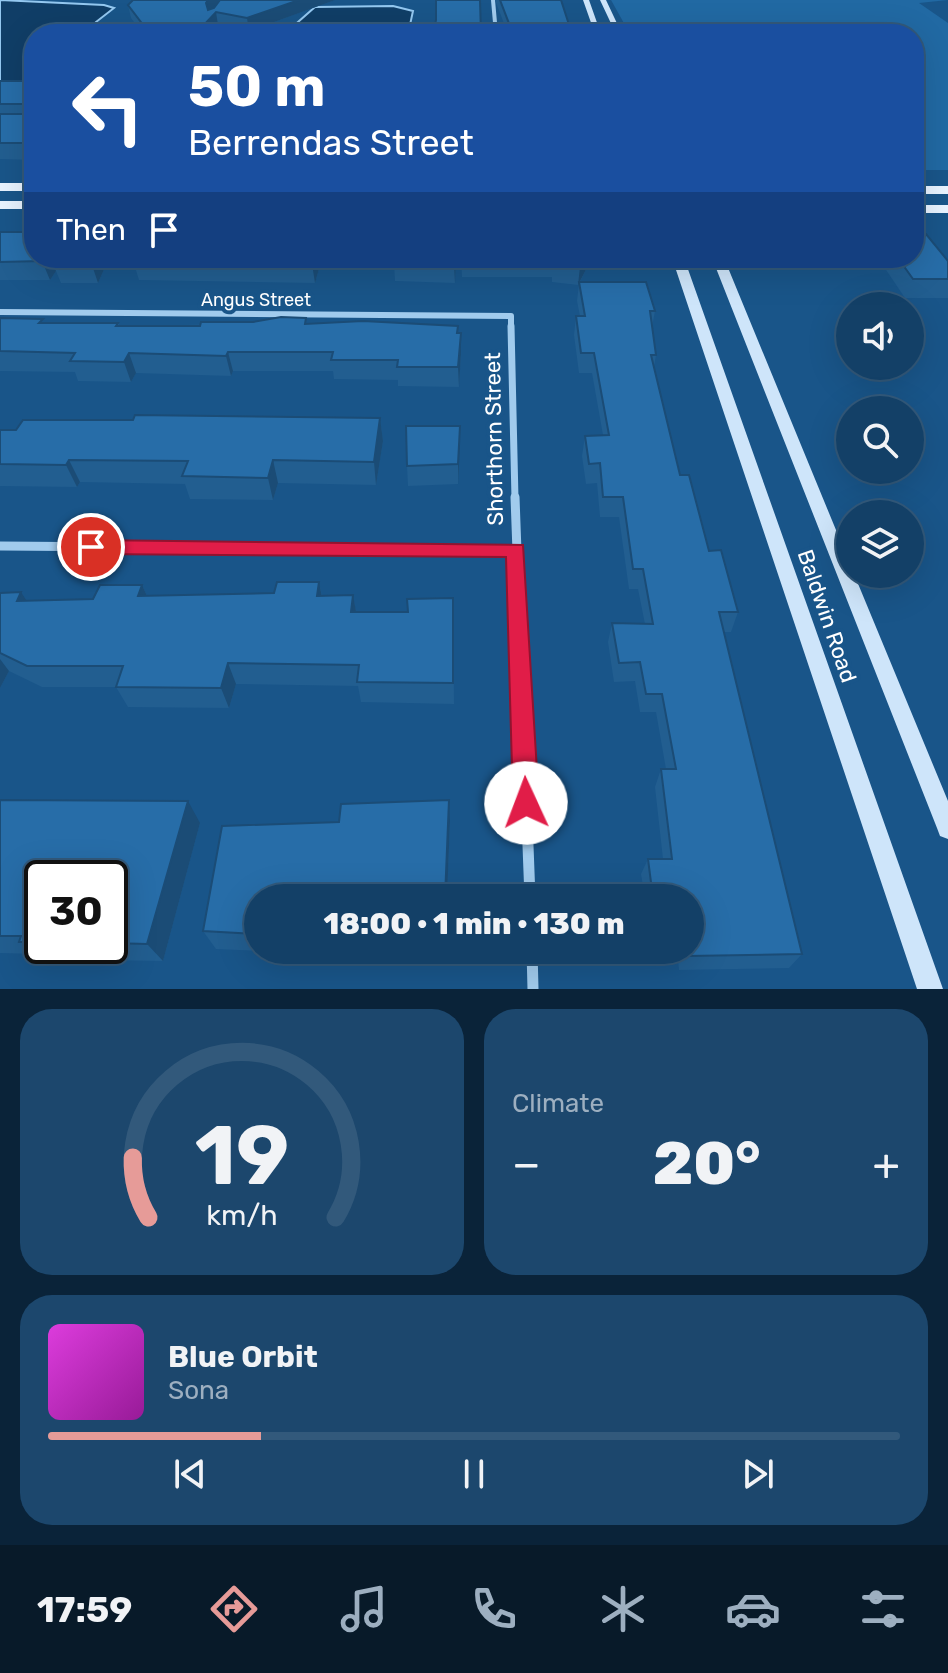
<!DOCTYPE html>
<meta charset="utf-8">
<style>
body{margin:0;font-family:Rubik,sans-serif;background:#1c476d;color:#f1f3f6;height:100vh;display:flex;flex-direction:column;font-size:30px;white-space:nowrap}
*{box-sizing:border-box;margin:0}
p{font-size:26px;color:#9dafc0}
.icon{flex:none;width:44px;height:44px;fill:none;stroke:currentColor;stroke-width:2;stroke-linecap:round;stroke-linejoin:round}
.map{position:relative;height:989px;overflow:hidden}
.drawer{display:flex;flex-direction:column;gap:20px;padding:20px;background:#0a2339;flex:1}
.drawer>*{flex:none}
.top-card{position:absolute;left:24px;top:24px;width:900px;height:244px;border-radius:32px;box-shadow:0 8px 32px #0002,0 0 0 2px #32597b;background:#1a4fa0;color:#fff;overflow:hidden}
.tools{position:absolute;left:836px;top:292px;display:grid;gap:16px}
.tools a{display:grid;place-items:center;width:88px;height:88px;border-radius:50%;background:#134067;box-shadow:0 8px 32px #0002,0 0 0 2px #32597b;font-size:40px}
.speed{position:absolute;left:24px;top:860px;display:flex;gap:16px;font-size:40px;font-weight:700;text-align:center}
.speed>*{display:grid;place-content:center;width:104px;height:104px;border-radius:50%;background:#134067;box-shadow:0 8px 32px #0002,0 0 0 2px #32597b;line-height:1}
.speed .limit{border:4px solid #111;border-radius:12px;background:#fff;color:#111}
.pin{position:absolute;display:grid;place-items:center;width:68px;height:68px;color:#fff;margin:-34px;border:4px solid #fff;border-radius:50%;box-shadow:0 2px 8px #0007}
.me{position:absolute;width:88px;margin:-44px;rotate:358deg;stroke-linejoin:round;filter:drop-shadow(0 0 6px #0008)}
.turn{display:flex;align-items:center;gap:28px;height:168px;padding:0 32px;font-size:36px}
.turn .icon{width:104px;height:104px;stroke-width:2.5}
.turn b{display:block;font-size:56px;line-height:68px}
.then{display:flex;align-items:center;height:76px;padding:0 32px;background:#0003;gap:16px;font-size:30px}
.big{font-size:60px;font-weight:800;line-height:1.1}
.drawer .card{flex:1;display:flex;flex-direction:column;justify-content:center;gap:12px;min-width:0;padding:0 28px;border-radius:32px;background:#1c476d}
.drawer .dial{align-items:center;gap:0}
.dial svg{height:208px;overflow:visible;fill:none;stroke:#32597b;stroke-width:7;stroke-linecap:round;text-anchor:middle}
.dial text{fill:#f1f3f6;stroke:none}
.song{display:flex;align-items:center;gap:24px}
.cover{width:96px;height:96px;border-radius:12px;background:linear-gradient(135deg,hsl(300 70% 55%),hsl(300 70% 35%))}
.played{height:8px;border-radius:4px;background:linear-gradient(90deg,#e69b98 25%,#32597b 25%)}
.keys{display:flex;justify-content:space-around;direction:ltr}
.heat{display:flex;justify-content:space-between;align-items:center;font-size:44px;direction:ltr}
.drawer .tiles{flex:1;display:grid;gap:20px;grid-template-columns:1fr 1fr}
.card:last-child{grid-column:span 2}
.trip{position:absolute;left:244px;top:884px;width:460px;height:80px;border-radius:40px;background:#134067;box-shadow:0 8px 32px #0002,0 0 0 2px #32597b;font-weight:800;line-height:80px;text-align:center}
.menu{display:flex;height:128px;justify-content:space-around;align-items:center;background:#081a29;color:#9dafc0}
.menu .icon{width:56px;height:56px}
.menu .current{color:#e69b98}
.menu b{font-size:36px;color:#f1f3f6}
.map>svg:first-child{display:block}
.green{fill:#2169a3}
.water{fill:#103e67;stroke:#94c8f0;stroke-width:2}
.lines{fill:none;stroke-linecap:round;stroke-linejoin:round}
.minor-far4{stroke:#a1cbed;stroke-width:4}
.minor-far3{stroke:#a1cbed;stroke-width:6}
.minor-far2{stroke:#a1cbed;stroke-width:7}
.minor-far1{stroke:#a1cbed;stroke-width:9}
.minor{stroke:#a1cbed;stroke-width:11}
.secondary{fill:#cee5fa;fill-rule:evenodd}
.primary{fill:#e8f3ff;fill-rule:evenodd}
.wall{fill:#225e90;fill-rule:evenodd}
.shaded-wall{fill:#1b4c76}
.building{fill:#276da8;stroke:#1b4c76;stroke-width:2}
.route{fill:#e11d48;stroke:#92132f;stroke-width:2}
.labels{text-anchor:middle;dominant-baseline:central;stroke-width:8;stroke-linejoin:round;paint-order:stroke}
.far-street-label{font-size:18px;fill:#fff;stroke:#195589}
.street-label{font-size:22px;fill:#fff;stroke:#195589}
</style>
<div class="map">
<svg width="948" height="989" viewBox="0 0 948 989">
<rect width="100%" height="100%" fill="#195589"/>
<path class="green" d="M611 0H948L919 3 948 23V170H914V34H630Z"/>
<path class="water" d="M0 0 104 5 114 8 96 22 101 34H34V85H0Z
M393 6 413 11 408 34H276L290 29 315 7Z"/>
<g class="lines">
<path class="minor-far4" d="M493 0 496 34"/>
<path class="minor-far3" d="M0 312 511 316V328"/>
<path class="minor-far2" d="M511 326 515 499"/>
<path class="minor-far1" d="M515 497 523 716
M0 546 516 550"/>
<path class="minor" d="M523 714 530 898
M532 950 533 989"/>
<path class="secondary" d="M583 0H589L601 34H595Z
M600 0H606L622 34H616Z
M672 258H684L943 989H917Z
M712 258H724L850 564V574H854L948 801V839L940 836 937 828Z"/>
<path class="primary" d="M0 183H34V191H0Z
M914 186H948V194H914Z
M0 201H34V209H0Z
M914 205H948V213H914Z"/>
</g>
<path class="wall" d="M133 0H219L213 9 335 0 249 31 218 25 211 34H143L131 18 128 5Z
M495 0H561L572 34H508Z
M0 81H34V160L0 159Z
M0 232 34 258H109L98 283H61L56 271 50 280H0Z
M322 258 315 283 139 280 133 261Z
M456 258 455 283 395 281 394 263Z
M461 258H592L580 282 655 311 652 327 656 355 654 367 680 475 709 551 738 612 731 632H723L802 954 789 968 679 970 677 950H690V898H645L641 874 648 859H663L655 787 661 769H666L656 712H640L635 681 614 682 608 642 612 623 645 624 638 589H629L619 517H600L597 483 586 484 582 456 585 436 603 435 592 373H579L574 335 576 316H580L577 301 579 284 578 285 552 282V277H462Z
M878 258H914L948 261V298H905Z
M0 318 45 323H118L120 326 307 323 461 333V353L459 387 398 386V380L334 379 333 371H233L231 376 136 373 131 382 78 381 75 372 0 371Z
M380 418 383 441 376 485 278 483 273 500 190 499 185 484 80 482 77 487 0 486V430H16L133 420Z
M460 446 458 484 408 486 407 466Z
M319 582 322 596 353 595 356 612H408L453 598 454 704 361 702 358 686 236 684 229 708 128 707 116 687H42L9 671 0 688V593L26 601 93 599 142 585 147 596 274 593Z
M0 800 200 823 163 961 41 959 34 954 0 953ZM42 878H110V946H42Z
M449 800 450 821 447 898H258V950H313V953L216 949 203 931 339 822Z
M377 950H431V953H378Z"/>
<path class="shaded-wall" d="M208 0H219L208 16 206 3Z
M299 0H335L249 31 247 18Z
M216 12 218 25 211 34H204L203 26Z
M32 139 34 144V160L28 143Z
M44 258H66L53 264 56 271 50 280 42 261Z
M95 258H109L98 283 92 265Z
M314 258H322L315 283 312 264Z
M455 258H456L455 283 454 264Z
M585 258H592L578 285 580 267Z
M461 333V353L459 387 458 367Z
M228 352 233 371 231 376 226 356Z
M129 353 136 373 131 382 124 362Z
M380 418 383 441 376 485 374 462Z
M460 426V446L458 484V464Z
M69 460 80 482 77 487 66 465Z
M273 460 278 483 273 500 268 478Z
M319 582 323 603 317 596Z
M142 585 152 607 138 596Z
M21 592 35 614 17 601Z
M353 595 357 617 351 612Z
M0 659 9 671 0 688Z
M228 663 236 684 229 708 221 688Z
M449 800 450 821 447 898H445Z
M188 801 200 823 163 961 147 944Z"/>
<path class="building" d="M133 0H208L206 3 208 10 214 8 220 0H299L247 18 216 12 203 26H144L128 5Z
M436 0H480L481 34H433L436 20Z
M500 0H561L572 34H513Z
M0 81H34V139H32L28 143H0V114H28L33 110 29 104H0Z
M0 232H34V258H44L42 261 0 262Z
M914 234H926L948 261V279H913L898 258H914Z
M58 258H95L92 265 53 264Z
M135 258H314L312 264 133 261Z
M394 258H455L454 264 394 263Z
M461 258H585L580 267 553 263 555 258Z
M579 282H646L655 311H650L656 355H651L680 475H689L709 551 721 550 738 612H719L802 954 688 956 687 950H690V898H653L648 859H672L661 769H676L662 694H646L640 662 619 663 612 623 653 624 643 569H633L623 497H603L600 463 589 464 585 436 609 435 594 353H581L576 316H585Z
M281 317 306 318 305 324 363 321 458 326 457 333H461L458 367H397L398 360H331L333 352H228L226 356 129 353 124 362 70 361 75 353 0 351V318L43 319 39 323H118L116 326H200L201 322H253Z
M135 415 380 418 374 462 273 460 268 478 182 476 188 461 69 460 66 465 0 464V430H16L23 420H133Z
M406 426H460L458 464 407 466Z
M277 582H319L317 596 353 595 351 612H408L407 599 453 598V683L357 682 359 665 228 663 221 688 116 687 123 666H27L0 653V593L21 592 17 601 93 599 100 585H142L138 596 274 593Z
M0 800 188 801 147 944 110 943V878H42V942H19L21 936H0Z
M449 800 445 898H258V934L203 931 222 826 339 822 341 804Z"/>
<path class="route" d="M91 540 523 545 539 803 535 812 526 815 517 812 513 803 506 557 91 554 81 547Z"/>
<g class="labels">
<g class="far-street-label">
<text x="256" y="300">Angus Street</text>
</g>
<g class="street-label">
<text transform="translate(494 439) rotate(-91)">Shorthorn Street</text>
<text transform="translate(827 616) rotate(71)">Baldwin Road</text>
</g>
</g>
</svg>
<div class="tools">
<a><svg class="icon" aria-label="sound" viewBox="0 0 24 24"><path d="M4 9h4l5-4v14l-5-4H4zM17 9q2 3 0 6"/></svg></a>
<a><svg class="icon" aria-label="search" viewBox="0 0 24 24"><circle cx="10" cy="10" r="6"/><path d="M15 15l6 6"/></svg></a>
<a><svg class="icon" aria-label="layers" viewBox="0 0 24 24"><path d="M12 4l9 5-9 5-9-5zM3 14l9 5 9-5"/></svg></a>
</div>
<div class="speed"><div class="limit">30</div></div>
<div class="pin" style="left:91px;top:547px;background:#d93025"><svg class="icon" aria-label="arrive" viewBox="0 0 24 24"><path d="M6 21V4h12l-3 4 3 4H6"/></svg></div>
<svg class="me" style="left:526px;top:803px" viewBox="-20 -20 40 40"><circle r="19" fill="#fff"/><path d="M0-13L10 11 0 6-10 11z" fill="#e11d48"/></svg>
<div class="trip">18:00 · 1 min · 130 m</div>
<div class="top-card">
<div class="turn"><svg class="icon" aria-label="left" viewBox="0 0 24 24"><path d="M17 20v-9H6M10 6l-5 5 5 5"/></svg><div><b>50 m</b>Berrendas Street</div></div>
<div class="then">Then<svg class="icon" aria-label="arrive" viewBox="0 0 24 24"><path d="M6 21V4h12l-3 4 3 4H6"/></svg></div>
</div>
</div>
<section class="drawer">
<div class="tiles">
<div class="card dial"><svg viewBox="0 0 100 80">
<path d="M14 69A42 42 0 1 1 86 69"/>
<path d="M14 69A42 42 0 0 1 8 46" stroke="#e69b98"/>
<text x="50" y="56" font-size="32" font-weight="700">19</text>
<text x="50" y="72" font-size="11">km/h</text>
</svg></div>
<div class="card"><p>Climate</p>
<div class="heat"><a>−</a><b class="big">20°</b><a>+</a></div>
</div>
<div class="card">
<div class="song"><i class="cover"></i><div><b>Blue Orbit</b><p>Sona</p></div></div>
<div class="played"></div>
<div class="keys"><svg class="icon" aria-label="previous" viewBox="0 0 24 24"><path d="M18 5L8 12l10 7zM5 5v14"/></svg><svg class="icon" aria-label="pause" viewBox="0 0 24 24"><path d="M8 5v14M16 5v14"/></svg><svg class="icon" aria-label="next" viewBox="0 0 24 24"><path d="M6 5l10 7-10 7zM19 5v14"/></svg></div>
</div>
</div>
</section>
<nav class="menu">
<b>17:59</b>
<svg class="icon current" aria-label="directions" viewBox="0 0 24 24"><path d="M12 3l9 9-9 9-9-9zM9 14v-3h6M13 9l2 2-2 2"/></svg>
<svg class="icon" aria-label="music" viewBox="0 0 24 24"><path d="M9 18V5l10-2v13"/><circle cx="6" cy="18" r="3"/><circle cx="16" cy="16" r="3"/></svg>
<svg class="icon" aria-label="phone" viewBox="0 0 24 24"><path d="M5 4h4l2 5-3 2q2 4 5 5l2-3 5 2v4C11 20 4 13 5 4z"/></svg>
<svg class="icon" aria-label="climate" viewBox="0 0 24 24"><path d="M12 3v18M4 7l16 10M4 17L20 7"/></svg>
<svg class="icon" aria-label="car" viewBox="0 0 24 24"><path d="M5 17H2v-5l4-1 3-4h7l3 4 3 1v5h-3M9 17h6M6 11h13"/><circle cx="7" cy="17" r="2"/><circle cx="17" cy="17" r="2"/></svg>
<svg class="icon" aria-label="filters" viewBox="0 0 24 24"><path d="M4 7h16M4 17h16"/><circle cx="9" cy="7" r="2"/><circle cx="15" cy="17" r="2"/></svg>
</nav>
